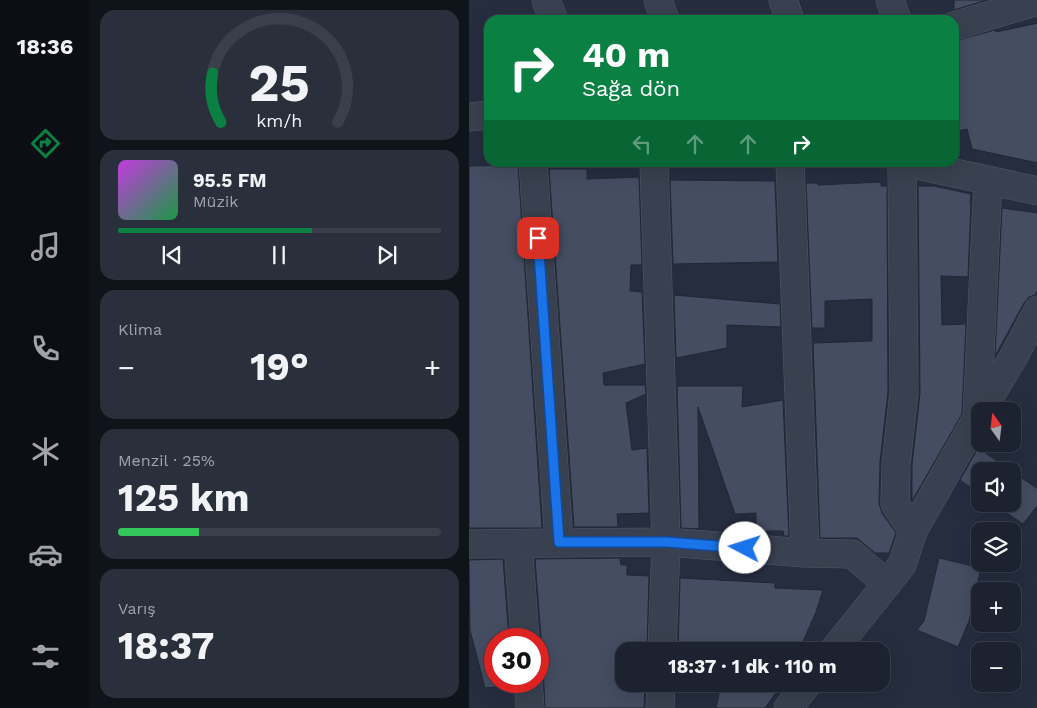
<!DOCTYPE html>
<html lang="tr">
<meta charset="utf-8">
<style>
body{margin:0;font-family:"Work Sans",sans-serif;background:#292f3b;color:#f1f3f6;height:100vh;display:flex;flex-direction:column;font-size:19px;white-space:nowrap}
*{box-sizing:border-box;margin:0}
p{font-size:16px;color:#a0a4aa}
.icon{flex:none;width:28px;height:28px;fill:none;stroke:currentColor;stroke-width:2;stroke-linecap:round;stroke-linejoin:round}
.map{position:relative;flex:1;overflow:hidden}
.panel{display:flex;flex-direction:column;gap:10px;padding:10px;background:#0f131a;width:379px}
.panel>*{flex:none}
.guide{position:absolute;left:15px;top:15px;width:475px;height:152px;border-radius:15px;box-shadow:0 5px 20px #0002,0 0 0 1px #3a3f4b;background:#0b8043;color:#fff;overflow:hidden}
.needle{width:32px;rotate:346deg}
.buttons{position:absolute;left:502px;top:402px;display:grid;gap:10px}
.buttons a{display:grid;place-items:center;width:50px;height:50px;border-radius:10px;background:#1c222f;box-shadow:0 5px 20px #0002,0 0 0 1px #3a3f4b;font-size:25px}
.speed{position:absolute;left:15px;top:628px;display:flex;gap:10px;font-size:25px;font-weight:700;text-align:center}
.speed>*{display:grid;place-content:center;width:65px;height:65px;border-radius:50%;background:#1c222f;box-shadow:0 5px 20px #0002,0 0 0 1px #3a3f4b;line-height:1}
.speed .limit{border:8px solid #d22;background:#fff;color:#111}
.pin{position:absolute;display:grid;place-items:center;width:42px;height:42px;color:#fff;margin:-21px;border-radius:10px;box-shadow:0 2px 8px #0006}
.me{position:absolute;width:55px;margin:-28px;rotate:275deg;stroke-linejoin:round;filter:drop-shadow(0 0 4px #0008)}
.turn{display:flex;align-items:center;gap:18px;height:105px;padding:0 15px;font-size:22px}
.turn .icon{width:65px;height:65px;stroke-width:2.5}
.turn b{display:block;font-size:35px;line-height:42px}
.lanes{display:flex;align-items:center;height:48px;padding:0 15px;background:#0003;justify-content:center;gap:25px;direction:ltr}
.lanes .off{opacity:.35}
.big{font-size:38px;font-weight:700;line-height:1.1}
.panel .widget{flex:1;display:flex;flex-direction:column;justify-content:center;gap:8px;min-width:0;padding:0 18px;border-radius:15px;background:#292f3b}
.panel .dial{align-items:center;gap:0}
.dial svg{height:130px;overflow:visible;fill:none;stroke:#3a3f4b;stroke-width:7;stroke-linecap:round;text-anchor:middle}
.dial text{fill:#f1f3f6;stroke:none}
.song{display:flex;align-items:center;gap:15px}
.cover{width:60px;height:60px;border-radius:8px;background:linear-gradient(135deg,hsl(290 70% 55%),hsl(140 70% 35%))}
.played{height:5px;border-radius:2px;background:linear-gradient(90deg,#0b8043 60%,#3a3f4b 60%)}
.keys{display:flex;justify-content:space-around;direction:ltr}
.heat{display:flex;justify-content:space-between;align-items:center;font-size:28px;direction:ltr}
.charge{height:8px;border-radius:4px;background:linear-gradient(90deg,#34c759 25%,#3a3f4b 0)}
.trip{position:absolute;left:146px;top:642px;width:275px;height:50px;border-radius:15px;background:#1c222f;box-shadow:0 5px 20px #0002,0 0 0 1px #3a3f4b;font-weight:700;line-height:50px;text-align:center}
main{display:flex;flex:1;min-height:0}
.dock{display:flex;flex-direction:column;width:90px;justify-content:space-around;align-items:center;background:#0b0e13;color:#a0a4aa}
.dock .icon{width:35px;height:35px}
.dock .active{color:#0b8043}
.dock b{font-size:22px;color:#f1f3f6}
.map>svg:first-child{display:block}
.building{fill:#444d61;stroke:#202736}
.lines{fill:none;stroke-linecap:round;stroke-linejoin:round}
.street-casing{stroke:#515866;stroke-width:29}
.street{stroke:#39404f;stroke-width:28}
.route-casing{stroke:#114b97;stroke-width:12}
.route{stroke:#1a73e8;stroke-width:9}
</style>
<main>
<nav class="dock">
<b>18:36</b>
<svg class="icon active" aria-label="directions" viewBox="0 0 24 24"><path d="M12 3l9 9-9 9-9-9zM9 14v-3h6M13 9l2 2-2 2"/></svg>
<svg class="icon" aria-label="music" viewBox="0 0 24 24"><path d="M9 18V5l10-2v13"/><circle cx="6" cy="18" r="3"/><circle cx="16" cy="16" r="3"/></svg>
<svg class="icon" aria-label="phone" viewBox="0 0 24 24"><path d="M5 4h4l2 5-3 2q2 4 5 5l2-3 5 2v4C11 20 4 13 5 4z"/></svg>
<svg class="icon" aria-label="climate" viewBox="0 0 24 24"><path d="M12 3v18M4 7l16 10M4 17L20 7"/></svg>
<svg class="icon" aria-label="car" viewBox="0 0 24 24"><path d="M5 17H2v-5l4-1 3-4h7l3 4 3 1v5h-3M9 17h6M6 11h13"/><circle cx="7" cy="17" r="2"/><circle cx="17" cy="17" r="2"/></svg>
<svg class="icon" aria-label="filters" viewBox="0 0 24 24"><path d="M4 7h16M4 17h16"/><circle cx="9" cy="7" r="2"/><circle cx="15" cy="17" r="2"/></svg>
</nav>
<section class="panel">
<div class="widget dial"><svg viewBox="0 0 100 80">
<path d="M14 69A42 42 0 1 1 86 69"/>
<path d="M14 69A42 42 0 0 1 9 39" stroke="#0b8043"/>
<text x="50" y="56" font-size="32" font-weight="700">25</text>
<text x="50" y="72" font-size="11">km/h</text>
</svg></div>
<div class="widget">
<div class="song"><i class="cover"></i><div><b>95.5 FM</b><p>Müzik</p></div></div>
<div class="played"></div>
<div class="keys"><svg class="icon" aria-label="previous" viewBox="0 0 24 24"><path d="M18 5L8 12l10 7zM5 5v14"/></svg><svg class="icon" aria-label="pause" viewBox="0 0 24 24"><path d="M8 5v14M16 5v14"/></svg><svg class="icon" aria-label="next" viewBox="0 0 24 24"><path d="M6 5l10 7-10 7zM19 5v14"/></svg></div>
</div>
<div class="widget"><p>Klima</p>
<div class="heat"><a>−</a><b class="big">19°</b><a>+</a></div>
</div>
<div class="widget"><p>Menzil · 25%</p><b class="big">125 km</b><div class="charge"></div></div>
<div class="widget"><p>Varış</p><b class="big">18:37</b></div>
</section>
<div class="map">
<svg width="569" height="708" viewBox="0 0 569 708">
<rect width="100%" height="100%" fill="#252d3f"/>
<path class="building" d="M485 0H518L485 10Z
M569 23V163L503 149 498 129 485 132V41L526 30 527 32Z
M49 165 73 528H0V166Z
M80 169H118V179L170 177 173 265H162L161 291 173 292 176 364 134 373 135 385H176L177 394 157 403 163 450 178 448 180 513 148 514 149 527H105Z
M201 180 306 181 309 262 204 264Z
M412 182V186H418L419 392 411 462 410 504 413 513 427 533 420 553H406L388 538H351L344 343 403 341V299L356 301V328H343L337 183H349V185Z
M449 186H465L502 194 501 204H502L499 277 472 276 473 325 497 324 493 414 443 501V465L451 393Z
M533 208 569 213V290L566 295 560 297 555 303 526 356Z
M205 295 311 304 312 327 258 325V348L207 358Z
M208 386H274L273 407 314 400 320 536H315L314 531H287V513L266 514 229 407 230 529 212 528Z
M509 448 543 471H511V494L491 480Z
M544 472 569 489V505L554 524 525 504H544Z
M151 558 152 565H158V575L180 576 178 651H155V684H176L175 708H76L74 667H69V647L72 638 66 559Z
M470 558 512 568 500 621 489 647 448 630 455 621Z
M34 559 40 639H26V643H24L27 687 16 688 1 630 0 560Z
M211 578 306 583V588L354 590 347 612 332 646H341L337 651H209Z
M252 684H313L296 708H247Z"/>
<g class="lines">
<g class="street-casing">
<path id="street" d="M77 0 85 20
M189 0 196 20
M314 0 321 20
M421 0 428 20
M485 26 569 1
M0 117 20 115
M64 162 90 542
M185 162 197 542 193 651
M321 162 336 553
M433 162 435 393 427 464 426 504 444 531
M434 162 569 191
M512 411 545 356 569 310
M508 418 519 180
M0 544 197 542 336 553 383 554 418 584
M49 544 56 639
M364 651 433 565 444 531 511 413
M59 681 61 708
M191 708 192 684
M319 708 338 684"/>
</g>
<use href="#street" class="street"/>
</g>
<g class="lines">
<g class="route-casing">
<path id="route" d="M69 238 90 542H197L276 548"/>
</g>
<use href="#route" class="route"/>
</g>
</svg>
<div class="buttons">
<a><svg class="needle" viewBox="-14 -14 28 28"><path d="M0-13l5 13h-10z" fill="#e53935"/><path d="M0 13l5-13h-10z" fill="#a0a4aa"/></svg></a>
<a><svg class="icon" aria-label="sound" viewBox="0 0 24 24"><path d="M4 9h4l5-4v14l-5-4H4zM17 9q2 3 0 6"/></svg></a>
<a><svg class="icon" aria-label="layers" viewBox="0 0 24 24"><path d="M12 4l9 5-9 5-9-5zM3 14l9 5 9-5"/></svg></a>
<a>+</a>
<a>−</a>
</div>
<div class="speed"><div class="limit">30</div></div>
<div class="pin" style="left:69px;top:238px;background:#d93025"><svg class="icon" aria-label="arrive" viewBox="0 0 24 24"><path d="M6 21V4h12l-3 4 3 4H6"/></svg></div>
<svg class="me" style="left:276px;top:548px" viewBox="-20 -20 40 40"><circle r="19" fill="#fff"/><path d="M0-13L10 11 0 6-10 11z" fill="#1a73e8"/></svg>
<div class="trip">18:37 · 1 dk · 110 m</div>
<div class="guide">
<div class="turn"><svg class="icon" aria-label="right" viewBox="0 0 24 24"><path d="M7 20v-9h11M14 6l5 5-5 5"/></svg><div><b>40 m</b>Sağa dön</div></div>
<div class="lanes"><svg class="icon off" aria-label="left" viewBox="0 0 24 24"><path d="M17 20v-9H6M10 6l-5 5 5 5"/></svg><svg class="icon off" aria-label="ahead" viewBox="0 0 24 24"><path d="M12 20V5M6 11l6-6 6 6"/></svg><svg class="icon off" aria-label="ahead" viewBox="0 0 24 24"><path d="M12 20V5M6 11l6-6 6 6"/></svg><svg class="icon" aria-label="right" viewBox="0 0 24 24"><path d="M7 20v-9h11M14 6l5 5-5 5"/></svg></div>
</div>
</div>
</main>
